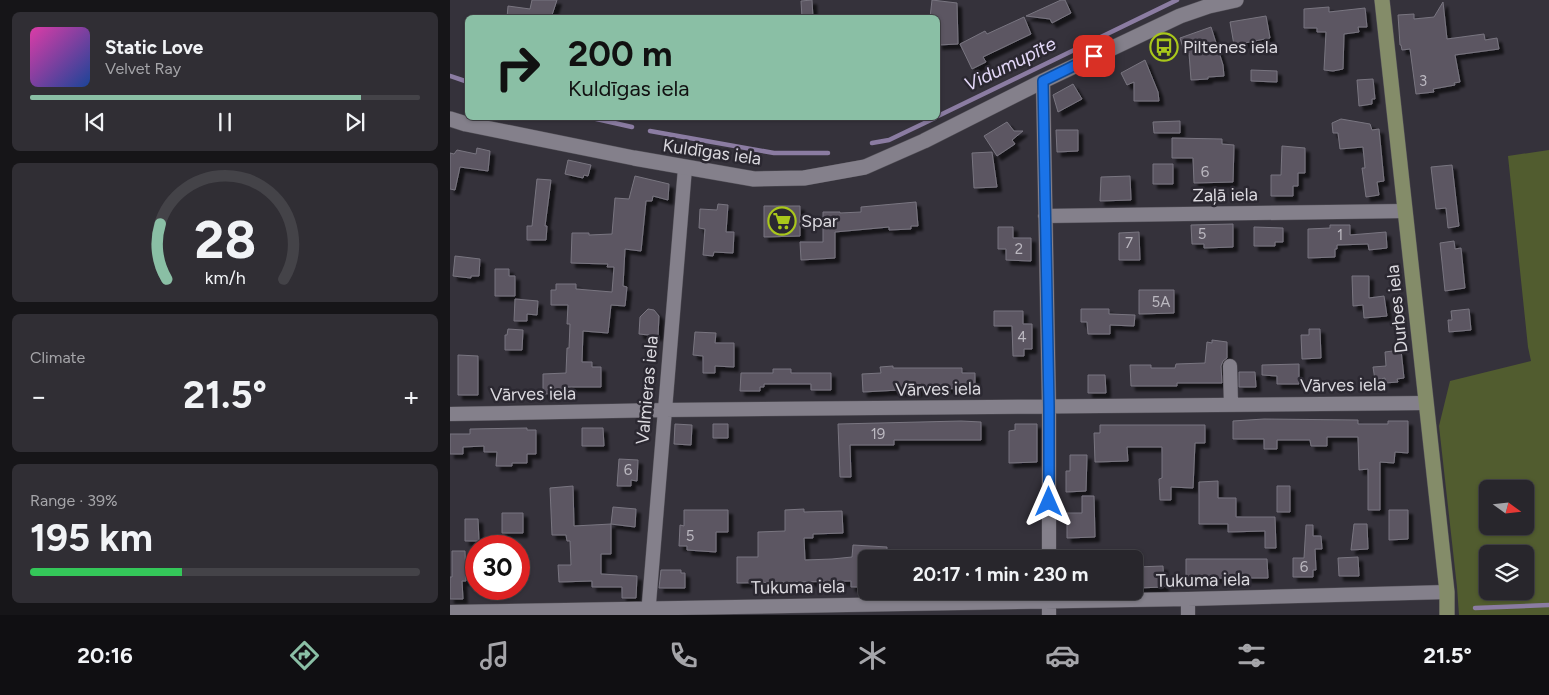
<!DOCTYPE html>
<meta charset="utf-8">
<style>
body{margin:0;font-family:Figtree,sans-serif;background:#302e34;color:#f1f3f6;height:100vh;display:flex;flex-direction:column;font-size:19px;white-space:nowrap}
*{box-sizing:border-box;margin:0}
p{font-size:16px;color:#a5a5a9}
.icon{flex:none;width:28px;height:28px;fill:none;stroke:currentColor;stroke-width:2;stroke-linecap:round;stroke-linejoin:round}
.map{position:relative;flex:1;overflow:hidden}
.sheet{display:flex;flex-direction:column;gap:12px;padding:12px;background:#161518;width:450px}
.sheet>*{flex:none}
.hud{position:absolute;left:15px;top:15px;width:475px;height:105px;border-radius:8px;box-shadow:0 1px 4px #0004,0 0 0 1px #444348;background:#8abfa5;color:#111;overflow:hidden}
.needle{width:32px;rotate:105deg}
.tools{position:absolute;left:1029px;top:480px;display:grid;gap:10px}
.tools a{display:grid;place-items:center;width:55px;height:55px;border-radius:8px;background:#28262c;box-shadow:0 1px 4px #0004,0 0 0 1px #444348;font-size:25px}
.speed{position:absolute;left:15px;top:535px;display:flex;gap:10px;font-size:25px;font-weight:700;text-align:center}
.speed>*{display:grid;place-content:center;width:65px;height:65px;border-radius:50%;background:#28262c;box-shadow:0 1px 4px #0004,0 0 0 1px #444348;line-height:1}
.speed .limit{border:8px solid #d22;background:#fff;color:#111}
.pin{position:absolute;display:grid;place-items:center;width:42px;height:42px;color:#fff;margin:-21px;border-radius:10px;box-shadow:0 2px 8px #0006}
.me{position:absolute;width:55px;margin:-28px;rotate:0deg;stroke-linejoin:round;filter:drop-shadow(0 0 4px #0008)}
.turn{display:flex;align-items:center;gap:18px;height:105px;padding:0 20px;font-size:22px}
.turn .icon{width:65px;height:65px;stroke-width:2.5}
.turn b{display:block;font-size:35px;line-height:42px}
.big{font-size:38px;font-weight:700;line-height:1.1}
.sheet .tile{flex:1;display:flex;flex-direction:column;justify-content:center;gap:8px;min-width:0;padding:0 18px;border-radius:8px;background:#302e34}
.sheet .dial{align-items:center;gap:0}
.dial svg{height:130px;overflow:visible;fill:none;stroke:#444348;stroke-width:7;stroke-linecap:round;text-anchor:middle}
.dial text{fill:#f1f3f6;stroke:none}
.song{display:flex;align-items:center;gap:15px}
.cover{width:60px;height:60px;border-radius:8px;background:linear-gradient(135deg,hsl(320 70% 55%),hsl(220 70% 35%))}
.played{height:5px;border-radius:2px;background:linear-gradient(90deg,#8abfa5 85%,#444348 85%)}
.keys{display:flex;justify-content:space-around;direction:ltr}
.heat{display:flex;justify-content:space-between;align-items:center;font-size:28px;direction:ltr}
.charge{height:8px;border-radius:4px;background:linear-gradient(90deg,#34c759 39%,#444348 0)}
.trip{position:absolute;left:408px;top:550px;width:285px;height:50px;border-radius:8px;background:#28262c;box-shadow:0 1px 4px #0004,0 0 0 1px #444348;font-weight:700;line-height:50px;text-align:center}
.tabs{display:flex;height:80px;justify-content:space-around;align-items:center;background:#100f12;color:#a5a5a9}
.tabs .icon{width:35px;height:35px}
.tabs .selected{color:#8abfa5}
.tabs b{font-size:22px;color:#f1f3f6}
main{display:flex;flex:1;min-height:0}
.map>svg:first-child{display:block}
.green{fill:#515c2f;fill-rule:evenodd}
.lines{fill:none;stroke-linecap:round;stroke-linejoin:round}
.stream{stroke:#8b7ca2;stroke-width:4.5}
.building{fill:#5b5762;stroke:#797580;filter:url(#shadow)}
.street-casing{stroke:#524f57;stroke-width:15}
.secondary-casing{stroke:#524f57;stroke-width:16}
.primary-casing{stroke:#524f57;stroke-width:16}
.street{stroke:#84808b;stroke-width:14}
.secondary{stroke:#84808b;stroke-width:15}
.primary{stroke:#848c69;stroke-width:15}
.route-casing{stroke:#114b97;stroke-width:12}
.route{stroke:#1a73e8;stroke-width:9}
.labels{text-anchor:middle;dominant-baseline:central;stroke-width:5;stroke-linejoin:round;paint-order:stroke}
.number-label{font-size:15px;fill:#bbb8c0}
.poi-label{font-size:18px;fill:#dbd9df;stroke:#2b2831;text-anchor:start}
.street-label{font-size:18px;fill:#dbd9df;stroke:#2b2831}
.water-label{font-size:19px;font-style:italic;fill:#e3d8f8;stroke:#2b2831}
</style>
<main>
<section class="sheet">
<div class="tile">
<div class="song"><i class="cover"></i><div><b>Static Love</b><p>Velvet Ray</p></div></div>
<div class="played"></div>
<div class="keys"><svg class="icon" aria-label="previous" viewBox="0 0 24 24"><path d="M18 5L8 12l10 7zM5 5v14"/></svg><svg class="icon" aria-label="pause" viewBox="0 0 24 24"><path d="M8 5v14M16 5v14"/></svg><svg class="icon" aria-label="next" viewBox="0 0 24 24"><path d="M6 5l10 7-10 7zM19 5v14"/></svg></div>
</div>
<div class="tile dial"><svg viewBox="0 0 100 80">
<path d="M14 69A42 42 0 1 1 86 69"/>
<path d="M14 69A42 42 0 0 1 10 35" stroke="#8abfa5"/>
<text x="50" y="56" font-size="32" font-weight="700">28</text>
<text x="50" y="72" font-size="11">km/h</text>
</svg></div>
<div class="tile"><p>Climate</p>
<div class="heat"><a>−</a><b class="big">21.5°</b><a>+</a></div>
</div>
<div class="tile"><p>Range · 39%</p><b class="big">195 km</b><div class="charge"></div></div>
</section>
<div class="map">
<svg width="1099" height="615" viewBox="0 0 1099 615">
<defs>
<filter id="shadow"><feDropShadow dx="4.5" dy="4.5" stdDeviation="1" flood-color="#0009"/></filter>
</defs>
<rect width="100%" height="100%" fill="#35323b"/>
<path class="green" d="M1099 150V615H1009L1007 587 989 426 1000 381 1081 361 1078 347 1058 156ZM1038 489H1075V526H1038ZM1038 554H1075V591H1038Z"/>
<g class="lines">
<path class="stream" d="M0 76 18 82
M488 116 727 0
M142 118 182 127
M200 131 324 153H378
M422 143 439 140 485 118
M1025 608 1099 605"/>
</g>
<path class="building" d="M82 0H107L101 18H57L58 6 80 9Z
M362 0 363 18H352L351 1Z
M482 0 507 3 508 44 488 45V18H480Z
M611 0H615L621 13 602 23 600 19 576 16Z
M993 2 997 39 1034 34 1035 40 1047 38 1049 49 1005 55 1010 82 1004 83 1005 85 983 89 984 92 966 94 960 49 952 50 951 45H950L948 15 964 14V19L984 17Z
M879 7V12L915 8 917 27H908L909 32 894 34 893 69 883 71 874 70 876 32H867V28H854V9Z
M816 16 820 38 784 45 780 22Z
M574 17 581 34 533 57 536 62 522 69 510 44 535 31 537 34Z
M761 27 773 65 774 76 758 77V79L741 80 739 53 735 54 730 38Z
M695 60 708 92 709 101H684V82L677 85 671 73Z
M801 70 827 71V82L801 81Z
M923 79 925 99H922V104L909 106 907 80Z
M623 84 632 99 608 112 603 95Z
M891 119 920 124 922 130 929 129 934 181 927 182 929 195 916 197 912 168H915L913 147 890 149 888 133H883L882 123Z
M730 121V133H704L703 122Z
M557 122 564 131H573L562 140 565 144 547 156 534 136Z
M606 130H628V151L607 152Z
M722 138 772 139V144L784 145 783 182 744 183 743 158H722Z
M832 146 855 148V173H848V186H843V196H821V175H831Z
M27 148 40 151 38 171 10 167 5 190 0 189V153L4 154 7 150 26 154Z
M542 152 547 187 524 188 522 153Z
M118 160 141 165 138 176 134 175 133 178 115 174Z
M703 164H723V184H703Z
M1002 165 1009 226 998 228 996 208 986 209 981 167Z
M185 176 219 184 218 200 203 196 202 201H196L191 251 175 249 173 286 177 287 175 306 161 305 158 333 133 331 132 362H142V367H151V387H113V393L93 394V374L116 373 117 348H119L120 324H117L118 305H101V290H106V284H126V289L162 292 164 267H157L158 264 121 263 122 233H139V235L162 234 165 198 179 199Z
M680 176 681 200 650 201 651 177Z
M87 179 101 180 95 226H97L96 240H77V226H82Z
M466 202 468 226H461V229L439 230V227L385 232V258L351 260 350 242H373V212H390V213L411 212V207Z
M268 204 278 205 276 232H284L283 253 264 252 263 256 253 255 255 229 249 228 250 209 267 210Z
M314 206H350V236L314 237Z
M783 224V247L754 248V244H742L741 225Z
M880 225H900V235L936 232 937 248 919 250 918 244 887 245V249H885V257L858 258V229L880 228Z
M548 227H563V238H581V261L556 260V249H548Z
M804 227 833 228V242H825V246H804Z
M689 232 690 260H669V233Z
M1004 241 1005 249 1011 248 1015 288 995 291 990 243Z
M5 256 30 259 29 276H21V278L3 276Z
M45 269H59V276H65V296H45Z
M902 276H919V298L934 296 937 316 914 318 913 305 903 306Z
M689 290H724V313L689 314Z
M65 299 88 301 87 315 77 314V321H64Z
M198 309 204 310 209 316 208 336 189 334 190 317Z
M631 309H659V314L685 315 684 326 660 325V334H638L637 322H631Z
M1019 309 1021 330 999 332 998 320H1002L1001 311Z
M544 311H573V324H582V349H574V356H563L562 326H544Z
M58 329 73 330 72 350H55V335H57Z
M859 329H870L871 358 852 359 851 335H859Z
M245 332 266 333 265 343H284V367L265 366V373H253V356L243 355Z
M762 340 777 342V358L773 361 771 366 772 383H727V386H681L680 365H701V368H725L726 364 755 363 757 342 762 343Z
M951 350 954 378 947 379 948 382 935 383V378L925 380 923 367 936 366 935 352Z
M8 355 28 356V395H8Z
M849 364V384H827V376L812 375V365Z
M443 366V368H512V373H525V384H518L519 389 468 388V392H449V390L413 392 412 374 431 373 430 367Z
M323 369H341V373H381V390H361V384H314V387H310V391H290L291 373H323Z
M789 372H805L806 387H789Z
M638 375H655L656 393H638Z
M814 419 908 420V424H938V421H958V453L945 452 944 463 930 462V510H918V469L909 470 908 437H877V446H861L860 440H827V449H814V439H783V421Z
M511 421 531 422V440H444V445H400L401 477H390L388 424Z
M225 424 242 425 241 445 224 444Z
M263 424H278V438H263Z
M565 424H587V462L559 463V431L565 430Z
M650 425H755V443H745L743 488 721 487V500H710L709 479 712 478V447H677L678 461 645 462 644 433H650Z
M77 428V430H86V454H77V463H62V466H46L47 452H34V446L13 447V454H0V434H20V429Z
M132 428H153L154 446H132Z
M620 455H637L636 491 616 492V471H620Z
M169 459 188 460 187 481 181 480V486H167Z
M768 481V498H786V517H825L826 548H815V531L778 532V524H749V482Z
M123 486 124 526 161 524V554H151V574L187 576 186 598H172V587H142V581L109 582 108 565H121L120 541H117L116 535H102L100 488Z
M827 486H840V512H827Z
M632 496H644L645 537 617 538V513H632Z
M163 507 186 509 185 527 161 524Z
M354 509V512L392 511 393 533 363 534V538H354L355 560 382 559 402 557 403 545 437 547V559H416V587H401V581L287 583V557H308V532L335 531V510Z
M234 510H278V532H266V552L237 550V546H229L230 525 234 526Z
M939 510H958V539L939 540Z
M52 513H73V533H52Z
M15 519H28L29 541H15Z
M904 524H917L918 549 901 550Z
M856 525H863V536H871L872 549H865L866 570H863V577H843V558H854Z
M2 551H15L16 581H12L13 599H0V577H2Z
M908 557 909 576H889L888 558Z
M736 559H817L818 578H796L797 576 773 577V578L736 579Z
M713 566 714 587 687 588 686 567Z
M211 570H231V573H235V588H209Z"/>
<g class="lines">
<g class="street-casing">
<path id="street" d="M593 81 599 407V559
M595 216 955 211
M780 366 781 405
M0 414 214 410 976 403
M738 599V615
M0 612 738 599 997 592
M198 615 235 168
M599 615V591"/>
</g>
<g class="secondary-casing">
<path id="secondary" d="M0 119 16 124 184 158 304 179 354 178 415 167 474 141 593 81 730 16 759 6 786 0"/>
</g>
<g class="primary-casing">
<path id="primary" d="M932 0 997 592V615"/>
</g>
<use href="#street" class="street"/>
<use href="#secondary" class="secondary"/>
<use href="#primary" class="primary"/>
</g>
<g class="lines">
<g class="route-casing">
<path id="route" d="M599 502V407L593 81 644 56"/>
</g>
<use href="#route" class="route"/>
</g>
<defs>
<g id="bus-ring" transform="scale(1.4375)"><circle r="9.5" fill="#2b2831" stroke="#a9c71b" stroke-width="1.5"/><path d="M-5-6H5V4H4V6H2V4H-2V6H-4V4H-5ZM-3.5-4V0h7V-4ZM-3.5 1.2v1.5H-2V1.2ZM2 1.2v1.5H3.5V1.2Z" fill="#a9c71b"/></g>
<g id="supermarket-ring" transform="scale(1.4375)"><circle r="9.5" fill="#2b2831" stroke="#a9c71b" stroke-width="1.5"/><path d="M-6-5.5h2.5l.6 2H6L4.5 2H-2.5L-4.4-4H-6ZM-1.5 3.2a1.3 1.3 0 1 0 .1 0ZM3 3.2a1.3 1.3 0 1 0 .1 0Z" fill="#a9c71b"/></g>
</defs>
<g fill-rule="evenodd">
<use href="#bus-ring" x="714" y="47"/>
<use href="#supermarket-ring" x="332" y="221"/>
</g>
<g class="labels">
<g class="number-label">
<text x="973" y="81">3</text>
<text x="755" y="172">6</text>
<text x="752" y="234">5</text>
<text x="890" y="235">1</text>
<text x="679" y="243">7</text>
<text x="569" y="249">2</text>
<text x="711" y="302">5A</text>
<text x="572" y="337">4</text>
<text x="428" y="434">19</text>
<text x="178" y="470">6</text>
<text x="240" y="536">5</text>
<text x="854" y="567">6</text>
</g>
<g class="poi-label">
<text x="733" y="47">Piltenes iela</text>
<text x="351" y="221">Spar</text>
</g>
<g class="street-label">
<text transform="translate(262 152) rotate(8)">Kuldīgas iela</text>
<text transform="translate(775 195) rotate(-1)">Zaļā iela</text>
<text transform="translate(947 309) rotate(-96)">Durbes iela</text>
<text transform="translate(893 385) rotate(-1)">Vārves iela</text>
<text transform="translate(488 389) rotate(-1)">Vārves iela</text>
<text transform="translate(197 390) rotate(-85)">Valmieras iela</text>
<text transform="translate(83 394) rotate(-1)">Vārves iela</text>
<text transform="translate(753 580) rotate(-1)">Tukuma iela</text>
<text transform="translate(348 587) rotate(-1)">Tukuma iela</text>
</g>
<g class="water-label">
<text transform="translate(560 64) rotate(-26)">Vidumupīte</text>
</g>
</g>
</svg>
<div class="tools">
<a><svg class="needle" viewBox="-14 -14 28 28"><path d="M0-13l5 13h-10z" fill="#e53935"/><path d="M0 13l5-13h-10z" fill="#a5a5a9"/></svg></a>
<a><svg class="icon" aria-label="layers" viewBox="0 0 24 24"><path d="M12 4l9 5-9 5-9-5zM3 14l9 5 9-5"/></svg></a>
</div>
<div class="speed"><div class="limit">30</div></div>
<div class="pin" style="left:644px;top:56px;background:#d93025"><svg class="icon" aria-label="arrive" viewBox="0 0 24 24"><path d="M6 21V4h12l-3 4 3 4H6"/></svg></div>
<svg class="me" style="left:599px;top:502px" viewBox="-20 -20 40 40"><path d="M0-17L14 15 0 8-14 15z" fill="#1a73e8" stroke="#fff" stroke-width="4"/></svg>
<div class="trip">20:17 · 1 min · 230 m</div>
<div class="hud">
<div class="turn"><svg class="icon" aria-label="right" viewBox="0 0 24 24"><path d="M7 20v-9h11M14 6l5 5-5 5"/></svg><div><b>200 m</b>Kuldīgas iela</div></div>
</div>
</div>
</main>
<nav class="tabs">
<b>20:16</b>
<svg class="icon selected" aria-label="directions" viewBox="0 0 24 24"><path d="M12 3l9 9-9 9-9-9zM9 14v-3h6M13 9l2 2-2 2"/></svg>
<svg class="icon" aria-label="music" viewBox="0 0 24 24"><path d="M9 18V5l10-2v13"/><circle cx="6" cy="18" r="3"/><circle cx="16" cy="16" r="3"/></svg>
<svg class="icon" aria-label="phone" viewBox="0 0 24 24"><path d="M5 4h4l2 5-3 2q2 4 5 5l2-3 5 2v4C11 20 4 13 5 4z"/></svg>
<svg class="icon" aria-label="climate" viewBox="0 0 24 24"><path d="M12 3v18M4 7l16 10M4 17L20 7"/></svg>
<svg class="icon" aria-label="car" viewBox="0 0 24 24"><path d="M5 17H2v-5l4-1 3-4h7l3 4 3 1v5h-3M9 17h6M6 11h13"/><circle cx="7" cy="17" r="2"/><circle cx="17" cy="17" r="2"/></svg>
<svg class="icon" aria-label="filters" viewBox="0 0 24 24"><path d="M4 7h16M4 17h16"/><circle cx="9" cy="7" r="2"/><circle cx="15" cy="17" r="2"/></svg>
<b>21.5°</b>
</nav>
